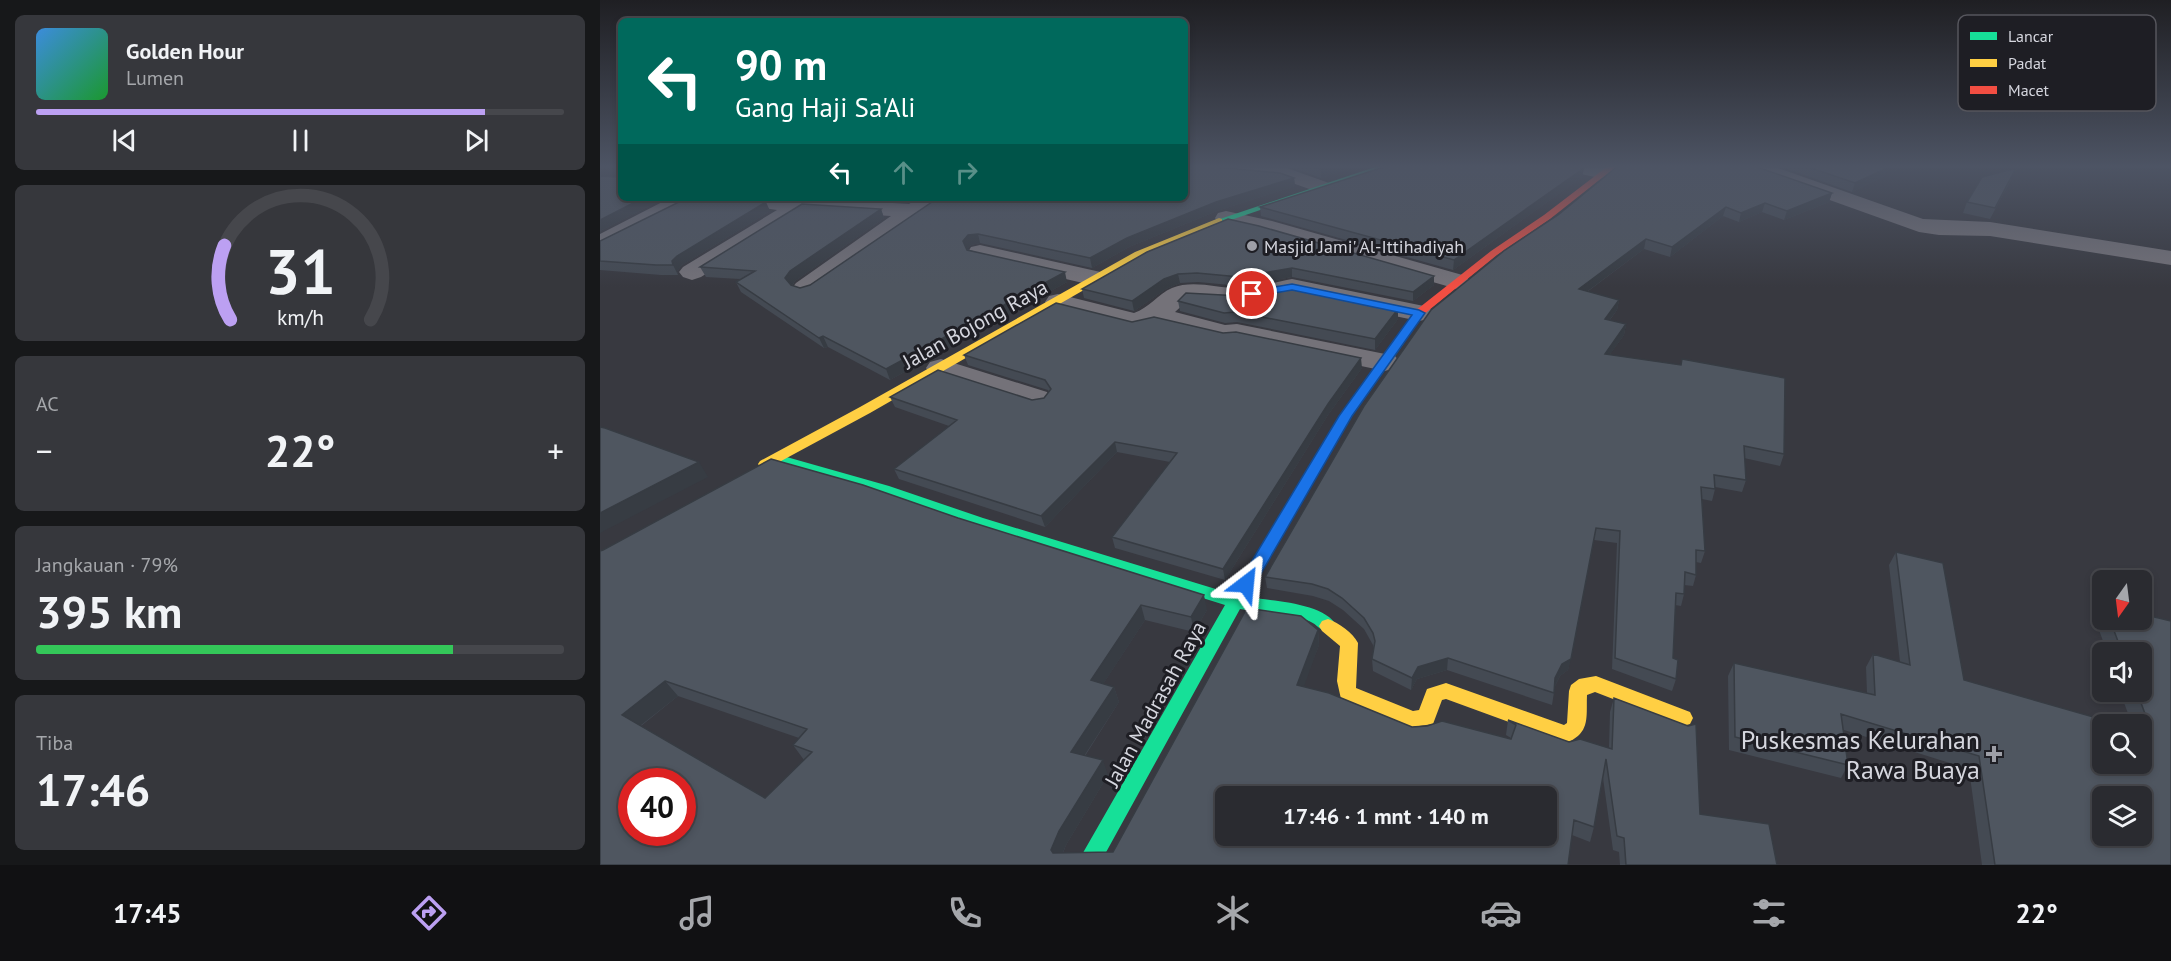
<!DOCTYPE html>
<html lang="id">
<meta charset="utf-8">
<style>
body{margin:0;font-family:"PT Sans",sans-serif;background:#36373c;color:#f1f3f6;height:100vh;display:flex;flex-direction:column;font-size:22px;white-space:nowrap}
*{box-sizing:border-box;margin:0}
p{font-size:20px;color:#a5a7ab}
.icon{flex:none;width:33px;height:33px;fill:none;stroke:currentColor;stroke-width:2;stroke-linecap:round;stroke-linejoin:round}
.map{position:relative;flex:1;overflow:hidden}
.drawer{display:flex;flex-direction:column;gap:15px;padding:15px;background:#17181a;width:600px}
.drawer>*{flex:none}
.hud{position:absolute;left:18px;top:18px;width:570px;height:183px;border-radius:9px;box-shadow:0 3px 9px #0003,0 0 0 2px #46474c;background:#00695c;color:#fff;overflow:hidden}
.needle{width:39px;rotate:194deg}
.fabs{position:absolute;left:1492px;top:570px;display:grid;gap:12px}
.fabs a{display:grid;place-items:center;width:60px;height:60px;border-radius:9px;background:#2a2b30;box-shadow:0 3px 9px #0003,0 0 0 2px #46474c;font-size:30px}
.speed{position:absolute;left:18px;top:768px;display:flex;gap:12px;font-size:30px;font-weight:700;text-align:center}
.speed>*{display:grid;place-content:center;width:78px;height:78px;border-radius:50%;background:#2a2b30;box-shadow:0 3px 9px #0003,0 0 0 2px #46474c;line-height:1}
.speed .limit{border:9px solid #d22;background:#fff;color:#111}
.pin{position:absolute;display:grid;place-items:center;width:51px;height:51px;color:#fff;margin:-26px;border:3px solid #fff;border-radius:50%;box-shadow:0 2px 6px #0007}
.me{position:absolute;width:66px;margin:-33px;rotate:29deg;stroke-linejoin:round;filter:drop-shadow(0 0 4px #0008)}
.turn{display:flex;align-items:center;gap:21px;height:126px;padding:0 18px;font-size:27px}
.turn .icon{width:78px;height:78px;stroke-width:2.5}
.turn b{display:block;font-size:42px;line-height:51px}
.lanes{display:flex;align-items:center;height:57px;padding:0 18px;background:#0003;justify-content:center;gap:30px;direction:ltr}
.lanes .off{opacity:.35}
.big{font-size:45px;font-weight:700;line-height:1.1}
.drawer .widget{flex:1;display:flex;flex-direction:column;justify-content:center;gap:9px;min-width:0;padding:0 21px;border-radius:9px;background:#36373c}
.drawer .dial{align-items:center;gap:0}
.dial svg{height:156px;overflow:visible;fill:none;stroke:#46474c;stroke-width:7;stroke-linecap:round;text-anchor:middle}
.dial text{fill:#f1f3f6;stroke:none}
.song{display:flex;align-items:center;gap:18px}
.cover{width:72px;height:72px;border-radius:9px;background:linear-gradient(135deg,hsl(210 70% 55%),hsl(130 70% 35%))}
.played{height:6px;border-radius:3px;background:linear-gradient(90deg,#bca0f2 85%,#46474c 85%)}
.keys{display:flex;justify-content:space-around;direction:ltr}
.heat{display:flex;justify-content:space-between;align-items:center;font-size:33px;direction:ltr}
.charge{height:9px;border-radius:4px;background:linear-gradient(90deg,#34c759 79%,#46474c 0)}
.trip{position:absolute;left:615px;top:786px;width:342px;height:60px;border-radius:9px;background:#2a2b30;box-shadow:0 3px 9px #0003,0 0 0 2px #46474c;font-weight:700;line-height:60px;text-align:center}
.tab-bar{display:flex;height:96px;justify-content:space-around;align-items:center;background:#111113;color:#a5a7ab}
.tab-bar .icon{width:42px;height:42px}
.tab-bar .current{color:#bca0f2}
.tab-bar b{font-size:27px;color:#f1f3f6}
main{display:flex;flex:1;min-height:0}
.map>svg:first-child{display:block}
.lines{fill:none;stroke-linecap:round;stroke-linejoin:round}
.street{fill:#747279;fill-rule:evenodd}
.fast{fill:#16e098;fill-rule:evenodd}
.slow{fill:#ffcf43;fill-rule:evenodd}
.jam{fill:#f24e42;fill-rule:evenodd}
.wall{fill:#444a53;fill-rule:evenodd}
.shaded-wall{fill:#373c43}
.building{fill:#4f5660;stroke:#373c43;stroke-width:1.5;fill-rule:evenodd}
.route{fill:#1a73e8;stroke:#114b97;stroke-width:1.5}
.poi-dot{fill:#9e9fa7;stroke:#1e1e24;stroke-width:2}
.labels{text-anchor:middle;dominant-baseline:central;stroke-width:6;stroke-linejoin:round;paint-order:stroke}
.far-poi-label{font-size:18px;fill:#d5d6de;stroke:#1e1e24;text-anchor:start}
.street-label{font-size:21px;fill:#d5d6de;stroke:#1e1e24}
.near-poi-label{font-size:26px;fill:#d5d6de;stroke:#1e1e24;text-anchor:end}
.key{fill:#1e1e24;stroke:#55555c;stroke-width:1.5}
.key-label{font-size:16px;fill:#d5d6de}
</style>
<main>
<section class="drawer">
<div class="widget">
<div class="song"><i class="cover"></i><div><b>Golden Hour</b><p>Lumen</p></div></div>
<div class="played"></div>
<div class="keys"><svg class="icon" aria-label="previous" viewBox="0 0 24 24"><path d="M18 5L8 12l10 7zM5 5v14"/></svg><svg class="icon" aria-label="pause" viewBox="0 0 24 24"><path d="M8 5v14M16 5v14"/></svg><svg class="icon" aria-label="next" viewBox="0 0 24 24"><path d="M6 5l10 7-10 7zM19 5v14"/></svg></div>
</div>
<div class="widget dial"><svg viewBox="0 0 100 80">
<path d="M14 69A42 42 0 1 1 86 69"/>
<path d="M14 69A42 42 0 0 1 11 31" stroke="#bca0f2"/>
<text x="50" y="56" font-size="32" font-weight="700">31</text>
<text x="50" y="72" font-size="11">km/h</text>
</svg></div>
<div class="widget"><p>AC</p>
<div class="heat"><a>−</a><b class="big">22°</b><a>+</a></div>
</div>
<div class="widget"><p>Jangkauan · 79%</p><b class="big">395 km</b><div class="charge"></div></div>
<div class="widget"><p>Tiba</p><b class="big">17:46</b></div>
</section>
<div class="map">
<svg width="1571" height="865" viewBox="0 0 1571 865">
<rect width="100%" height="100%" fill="#383940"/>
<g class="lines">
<path class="street" d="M593 166 684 167 729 183 732 187 729 191 722 193 715 191 681 179 603 172 596 170Z
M960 166H1000L1011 169 1014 173 1011 177 1004 179 963 170Z
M1143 166H1172L1323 219 1390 222 1571 251V265L1390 236 1339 235 1319 232 1146 170Z
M70 198H97L94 203 8 248 0 250V234Z
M125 198H209L309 204 319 198H345L342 203 214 293 205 296 196 293 192 288 196 283 291 216 205 211 101 277 92 280 83 277 79 272 83 267 177 210 128 203Z
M626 211 672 221 866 276 870 281 866 286 857 289 660 232 618 223 615 218 618 213Z
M380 245 505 273 509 278 505 283 496 286 371 257 368 252 371 247Z
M692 279 819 305 829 307 833 313 829 319 819 321 692 295 642 304 601 300 587 301 575 312 625 325 637 324 795 356 800 362 795 368 785 371 637 340 625 341 556 324 535 330 449 308 445 302 449 296 458 294 534 313C549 308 558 294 572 288 594 279 619 289 641 288 658 288 676 282 692 279Z
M341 359 447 392 452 399 447 406 436 408 330 374 326 368 330 362Z"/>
<path class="fast" d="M778 166H790L622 223 614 221Z
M798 339 804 343 752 416 647 597C671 601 724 602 737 626L734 631C722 635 719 625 709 621 694 615 658 612 640 609L499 865H476L625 605 373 526 279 492 171 461 169 458 176 454 289 486 383 518 632 594 739 416 794 341Z"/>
<path class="slow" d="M619 218 622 219V223L543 256 270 413 170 467H160L158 464 160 461 260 407 535 252Z
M728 619C739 623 753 633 758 643L756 688 813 711 819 710 827 689 846 683 964 725 967 723 969 691 971 685 979 679 996 676 1090 712 1093 718 1090 724 1083 726 995 692 987 695C986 717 991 733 966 743L846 699 842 700 833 724 812 727 741 699 737 681 740 646 722 631 719 626 722 621Z"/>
<path class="jam" d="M1008 166H1017L950 219 897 255 823 315 802 345H794L792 343 815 311 891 251 944 215Z"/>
</g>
<path class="wall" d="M0 166H21L65 198 0 231V176L18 177V170L0 169Z
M688 166H758L721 178Z
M1179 166H1281L1287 168 1284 176 1252 192Z
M984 168 982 177 853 270 661 216 660 207Z
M694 178 695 186 617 211 529 247 492 268 380 243 371 245 367 249 467 282 290 380 228 347 224 348 141 292 136 282 140 279 106 277 100 267 281 209 284 218 195 281 192 286 200 288 210 285 338 198Z
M1412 178 1390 219 1363 213 1367 202Z
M1232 193 1229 202 1184 220 1162 212 1139 222 1123 216 1070 257 1044 249 987 292 1019 300 1017 310 1010 320 1026 324 1024 335 1010 354 1184 454 1180 466 1144 458 1146 480 1142 492 1115 487V489L1112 501 1102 499 1105 551 1101 563 1096 562V575L1093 586 1084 585V594L1081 606 1075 605 1073 658 1076 679 1072 691 1012 669 1017 543 994 540 968 670 960 676 955 686 952 705 847 670 817 679 811 690 773 671 772 659 774 648 773 645 764 629 743 610 729 601 713 596 667 588 665 577 958 215Z
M247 198H315L308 202Z
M170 211 82 265 77 271 78 275H61L0 270V241Z
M628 219 834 285 813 301 692 277 641 286 598 282 580 283 566 289 534 311 484 298 482 289Z
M641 296 798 309V319L775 350 637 322 625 323 580 311 578 301Z
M532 322 762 368 728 415 625 580 515 548 512 537 570 462 517 452 445 527 299 479 294 469 349 426 295 407 290 397 432 400 444 398 449 392 448 390 368 365 364 355Z
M0 551 607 610 594 632 545 620 503 684 514 687 519 702 485 756 508 775 466 845 463 853 513 852 718 630 719 645 703 686 812 727 911 739V738L906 735 908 720 969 742 1009 748 1010 712 1014 698 1100 814 1177 865H1020L1019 852 1013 850 1003 778 994 827 990 842 972 835 968 865H0ZM78 696 199 738 193 745 204 760 165 798 41 726Z
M1296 552 1364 680 1504 720 1506 718 1542 764V724H1532L1520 692H1542V652H1507L1495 619 1503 608V620H1542L1571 865H1382L1369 769 1244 730 1248 765 1241 778 1129 750 1128 676 1134 663 1267 693 1266 667 1273 654 1300 662 1289 565Z"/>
<path class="shaded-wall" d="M732 166H758L721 178V169Z
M984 168 982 177 853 270 854 260Z
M1287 168 1284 176 1252 192 1255 183Z
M694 178 695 186 617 211 529 247 492 268 490 258 527 238 616 202Z
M1232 193 1229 202 1184 220 1187 211Z
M43 198H65L0 231V220Z
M307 198H315L308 202Z
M166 202 170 211 82 265 77 271 78 275 73 265 72 261 77 256Z
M1165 203 1162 212 1139 222 1141 213Z
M1126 207 1123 216 1070 257 1072 247Z
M281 209 284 218 195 281 190 288 185 278 190 271Z
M378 234 380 243 371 245 366 251 363 241 368 235Z
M1046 239 1044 249 977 299 979 289Z
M692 268V277L641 286 640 277Z
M465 272 467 282 290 380 286 369Z
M578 274 580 283 566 289 534 311 532 301 564 279Z
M834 276V285L813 301V292Z
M1019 300 1017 310 1003 329 1005 319Z
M798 309V319L775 350V339Z
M1026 324 1024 335 1003 364 1005 354Z
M223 336 228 347 224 348 219 338Z
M761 358 762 368 728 415 625 580 623 569 728 404Z
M515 442 517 452 445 527 441 516Z
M99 462 108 477 0 533V513Z
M604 595 607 610 594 632 591 617Z
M541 605 545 620 496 695 491 680Z
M718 630 719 645 699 700 697 685Z
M848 658 847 670 817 679 811 690 812 678 818 667Z
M971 659 968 670 960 676 953 690 955 678 962 664Z
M65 681 78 696 36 729 22 715Z
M514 687 519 702 477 767 471 752Z
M503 760 508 775 466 845 458 864 451 850 459 831Z"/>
<path class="building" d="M18 166H21V198H43L0 220V176L18 177Z
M585 166H604L680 173 694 178 616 202 527 238 490 258 378 234 368 235 363 241 367 250 465 272 286 369 223 336 219 338 136 282 155 271 100 267 202 204 281 209 190 271 185 278 191 285 200 288 210 285 338 198H585Z
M711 166H732L721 169Z
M787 166H974L984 168 854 260 660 207Z
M1018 166H1154L1232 193 1187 211 1165 203 1141 213 1126 207 1072 247 1046 239 979 289 1019 300 1005 319 1026 324 1005 354 1081 365 1082 359 1185 378 1184 454 1144 446 1146 480 1114 475 1115 489 1101 487 1105 551 1096 550V575L1085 572 1084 594 1076 593 1073 658 1078 660 1076 679 1015 658 1020 531 996 528 971 659 962 664 955 678 954 693 848 658 818 667 812 678 772 659 775 641 773 633 764 618 742 598 728 589 712 584 665 577 764 406 831 310 905 250 958 215Z
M1205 166H1281L1287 168 1255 183Z
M1416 168 1395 208 1367 202 1382 177Z
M87 198H135L166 202 77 256 72 261 73 265H56L0 261V241Z
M628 219 659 226 834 276 813 292 692 268 640 277 597 273 578 274 564 279 532 301 482 289 547 252Z
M691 288 798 309 775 339 636 312 624 313 578 301 586 293 641 296Z
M456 303 532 322 554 317 623 333 636 332 761 358 728 404 623 569 512 537 577 453 515 442 441 516 294 469 357 420 290 397 338 370 432 400 444 398 451 389 445 380 364 355Z
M0 427 5 428 99 462 0 513Z
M171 459 263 485 358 518 604 595 591 617 541 605 491 680 514 687 471 752 503 760 459 831 451 850 453 853 513 852 647 608 701 616 718 630 697 685 729 693 812 727 827 726 842 721 911 739 916 725 908 720 969 742 980 739 1012 749 1014 698 1088 726 1096 724 1100 814 1169 824 1177 865H1026L1024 838 1017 836 1006 759 994 827 974 820 968 865H0V551L3 550ZM65 681 207 729 193 745 212 752 165 798 22 715ZM32 782H82V832H32ZM626 796H946V836H626Z
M1296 552 1343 563 1364 680 1507 721 1506 718 1529 724H1503V764H1542V728L1551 730 1537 692H1542V652H1522L1510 620H1542V614L1571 621V865H1395L1379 756 1241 714 1248 765 1135 737 1134 663 1275 695 1273 654 1310 665ZM1503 796H1542V836H1503Z"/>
<linearGradient id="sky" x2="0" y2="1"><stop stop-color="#1f1f23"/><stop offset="0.58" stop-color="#4d5464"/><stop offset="1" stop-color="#4d5464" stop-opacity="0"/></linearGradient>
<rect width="1571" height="287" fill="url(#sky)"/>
<path class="route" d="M692 284 819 310 825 313 752 416 652 589 646 591 640 589 638 584 739 416 812 315 692 290 652 297 647 294 652 291Z"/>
<g class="poi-dot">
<circle cx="652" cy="246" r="6"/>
<path d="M1391 745h6v6h6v6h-6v6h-6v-6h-6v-6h6z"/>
</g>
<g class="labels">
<g class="far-poi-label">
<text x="664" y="246">Masjid Jami' Al-Ittihadiyah</text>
</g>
<g class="street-label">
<text transform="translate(375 324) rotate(-29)">Jalan Bojong Raya</text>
<text transform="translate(555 704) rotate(-61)">Jalan Madrasah Raya</text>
</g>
<g class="near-poi-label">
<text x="1380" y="739">Puskesmas Kelurahan<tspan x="1380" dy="30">Rawa Buaya</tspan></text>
</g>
</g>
<rect x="1358" y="15" width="198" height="96" rx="9" class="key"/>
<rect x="1370" y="32" width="27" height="8" fill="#16e098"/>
<rect x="1370" y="59" width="27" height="8" fill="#ffcf43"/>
<rect x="1370" y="86" width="27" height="8" fill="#f24e42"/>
<g class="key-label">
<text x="1408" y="42">Lancar</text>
<text x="1408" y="69">Padat</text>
<text x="1408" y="96">Macet</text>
</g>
</svg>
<div class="fabs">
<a><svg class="needle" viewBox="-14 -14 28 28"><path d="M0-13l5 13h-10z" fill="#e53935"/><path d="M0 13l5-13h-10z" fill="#a5a7ab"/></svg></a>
<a><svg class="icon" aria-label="sound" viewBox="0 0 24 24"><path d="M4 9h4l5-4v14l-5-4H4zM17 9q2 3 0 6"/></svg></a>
<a><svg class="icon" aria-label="search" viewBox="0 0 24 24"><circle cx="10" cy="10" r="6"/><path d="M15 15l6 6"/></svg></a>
<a><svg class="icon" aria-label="layers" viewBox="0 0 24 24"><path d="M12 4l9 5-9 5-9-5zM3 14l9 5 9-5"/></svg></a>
</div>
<div class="speed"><div class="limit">40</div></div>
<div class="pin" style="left:652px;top:294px;background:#d93025"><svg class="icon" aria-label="arrive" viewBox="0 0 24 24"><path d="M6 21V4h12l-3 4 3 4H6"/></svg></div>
<svg class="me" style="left:646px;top:584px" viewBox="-20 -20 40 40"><path d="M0-17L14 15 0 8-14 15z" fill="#1a73e8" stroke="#fff" stroke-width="4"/></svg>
<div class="trip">17:46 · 1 mnt · 140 m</div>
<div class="hud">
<div class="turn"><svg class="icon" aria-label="left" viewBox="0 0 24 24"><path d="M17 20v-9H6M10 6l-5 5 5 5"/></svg><div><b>90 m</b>Gang Haji Sa'Ali</div></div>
<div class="lanes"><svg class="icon" aria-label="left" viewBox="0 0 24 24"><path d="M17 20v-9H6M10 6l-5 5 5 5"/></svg><svg class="icon off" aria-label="ahead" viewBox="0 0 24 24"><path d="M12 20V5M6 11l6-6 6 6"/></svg><svg class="icon off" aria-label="right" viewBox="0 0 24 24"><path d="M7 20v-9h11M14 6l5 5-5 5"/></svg></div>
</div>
</div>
</main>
<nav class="tab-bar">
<b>17:45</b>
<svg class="icon current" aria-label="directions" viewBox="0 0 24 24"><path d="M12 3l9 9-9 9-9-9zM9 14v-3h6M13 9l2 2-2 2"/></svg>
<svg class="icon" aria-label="music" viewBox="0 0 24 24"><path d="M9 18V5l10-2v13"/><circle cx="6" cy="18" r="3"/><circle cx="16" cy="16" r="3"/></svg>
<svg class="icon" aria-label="phone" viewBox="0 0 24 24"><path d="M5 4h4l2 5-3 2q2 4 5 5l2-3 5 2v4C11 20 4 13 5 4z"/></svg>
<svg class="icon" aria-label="climate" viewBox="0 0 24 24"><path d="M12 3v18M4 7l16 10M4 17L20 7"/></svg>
<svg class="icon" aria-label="car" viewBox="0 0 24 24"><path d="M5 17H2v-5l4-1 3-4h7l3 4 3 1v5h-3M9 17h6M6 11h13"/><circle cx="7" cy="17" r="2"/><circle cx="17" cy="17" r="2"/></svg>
<svg class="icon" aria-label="filters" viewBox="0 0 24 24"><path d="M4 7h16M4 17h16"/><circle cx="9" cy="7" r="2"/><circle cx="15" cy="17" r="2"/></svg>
<b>22°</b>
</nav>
